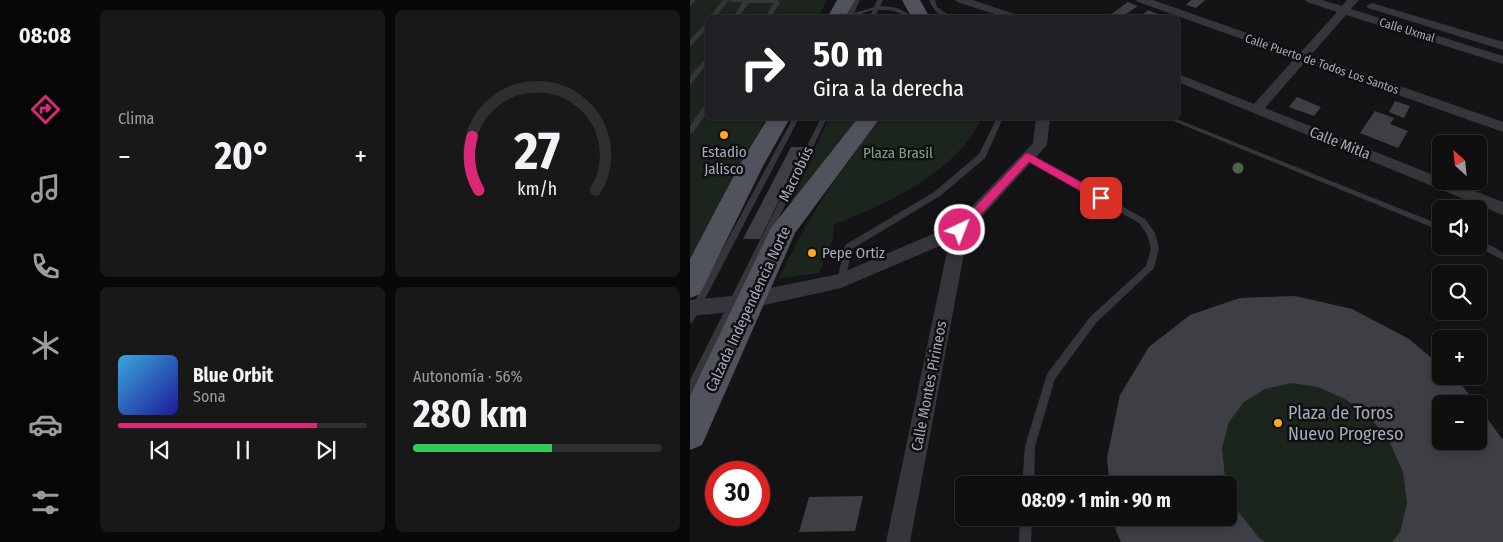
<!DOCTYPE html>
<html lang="es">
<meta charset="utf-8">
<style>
body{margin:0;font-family:"Fira Sans Condensed",sans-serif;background:#181819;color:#f1f3f6;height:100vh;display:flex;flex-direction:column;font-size:19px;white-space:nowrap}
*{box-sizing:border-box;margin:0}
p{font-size:16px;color:#9b9c9f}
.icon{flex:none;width:28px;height:28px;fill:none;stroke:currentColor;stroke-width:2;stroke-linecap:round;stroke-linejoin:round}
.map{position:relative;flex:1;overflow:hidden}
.panel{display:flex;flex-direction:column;gap:10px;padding:10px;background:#080809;width:600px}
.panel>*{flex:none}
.guide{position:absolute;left:15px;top:15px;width:475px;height:105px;border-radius:8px;box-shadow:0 2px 8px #0003,0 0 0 1px #2f2f30;background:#202124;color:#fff;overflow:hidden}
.needle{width:32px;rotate:333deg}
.tools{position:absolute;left:742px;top:135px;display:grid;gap:10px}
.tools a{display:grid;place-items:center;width:55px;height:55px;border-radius:8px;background:#0f0f10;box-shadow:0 2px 8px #0003,0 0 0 1px #2f2f30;font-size:25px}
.speed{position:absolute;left:15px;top:461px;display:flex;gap:10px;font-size:25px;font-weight:700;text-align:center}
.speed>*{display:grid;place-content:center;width:65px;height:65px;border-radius:50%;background:#0f0f10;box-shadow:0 2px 8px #0003,0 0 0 1px #2f2f30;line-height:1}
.speed .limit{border:8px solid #d22;background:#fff;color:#111}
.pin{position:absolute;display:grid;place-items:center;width:42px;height:42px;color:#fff;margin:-21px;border-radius:10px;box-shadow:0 2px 8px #0006}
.me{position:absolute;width:55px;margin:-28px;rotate:43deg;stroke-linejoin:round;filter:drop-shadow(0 0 4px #0008)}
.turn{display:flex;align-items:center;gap:18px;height:105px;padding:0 25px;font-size:22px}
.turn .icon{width:65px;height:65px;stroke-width:2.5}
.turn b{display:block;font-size:35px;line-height:42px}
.big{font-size:38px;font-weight:700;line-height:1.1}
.panel .widget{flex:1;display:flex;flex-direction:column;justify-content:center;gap:8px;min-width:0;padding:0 18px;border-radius:8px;background:#181819}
.panel .dial{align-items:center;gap:0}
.dial svg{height:130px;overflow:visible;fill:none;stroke:#2f2f30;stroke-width:7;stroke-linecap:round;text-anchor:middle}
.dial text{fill:#f1f3f6;stroke:none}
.song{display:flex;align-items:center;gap:15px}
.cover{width:60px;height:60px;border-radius:8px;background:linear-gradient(135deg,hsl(200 70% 55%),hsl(240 70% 35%))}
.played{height:5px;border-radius:2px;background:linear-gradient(90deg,#db2777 80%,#2f2f30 80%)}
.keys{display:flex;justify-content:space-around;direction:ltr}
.heat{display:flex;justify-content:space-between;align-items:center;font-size:28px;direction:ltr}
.charge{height:8px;border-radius:4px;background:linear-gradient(90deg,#34c759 56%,#2f2f30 0)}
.panel .tiles{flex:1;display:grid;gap:10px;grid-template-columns:repeat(2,1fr)}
.trip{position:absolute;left:265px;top:476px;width:282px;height:50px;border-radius:8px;background:#0f0f10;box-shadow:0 2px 8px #0003,0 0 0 1px #2f2f30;font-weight:700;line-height:50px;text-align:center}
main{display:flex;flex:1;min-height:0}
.dock{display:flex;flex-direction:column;width:90px;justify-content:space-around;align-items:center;background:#060606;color:#9b9c9f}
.dock .icon{width:35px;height:35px}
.dock .active{color:#db2777}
.dock b{font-size:22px;color:#f1f3f6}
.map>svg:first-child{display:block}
.green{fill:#1c251d}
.building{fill:#3e3f44}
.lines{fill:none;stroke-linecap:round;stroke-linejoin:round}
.service{fill:#35363c;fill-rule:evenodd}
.minor{fill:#35363c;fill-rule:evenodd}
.primary{fill:#50535b;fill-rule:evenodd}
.tree{fill:#4c644d}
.route{fill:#db2777;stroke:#8e194d}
.poi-dot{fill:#ffa923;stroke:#0f0f11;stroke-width:2}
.labels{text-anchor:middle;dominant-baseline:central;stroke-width:5;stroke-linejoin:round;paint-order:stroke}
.far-street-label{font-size:12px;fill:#a4abb8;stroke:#0f0f11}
.street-label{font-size:15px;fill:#a4abb8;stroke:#0f0f11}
.poi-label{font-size:15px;fill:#a4abb8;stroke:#0f0f11}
.park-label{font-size:15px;fill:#79a57a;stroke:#0f0f11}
.near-poi-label{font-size:18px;fill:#a4abb8;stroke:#0f0f11;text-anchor:start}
</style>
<main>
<nav class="dock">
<b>08:08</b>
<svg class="icon active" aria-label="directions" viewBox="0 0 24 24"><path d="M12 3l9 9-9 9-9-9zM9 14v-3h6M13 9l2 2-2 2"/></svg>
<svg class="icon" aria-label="music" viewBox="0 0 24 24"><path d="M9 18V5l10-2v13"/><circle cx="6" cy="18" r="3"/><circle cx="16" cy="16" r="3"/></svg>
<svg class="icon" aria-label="phone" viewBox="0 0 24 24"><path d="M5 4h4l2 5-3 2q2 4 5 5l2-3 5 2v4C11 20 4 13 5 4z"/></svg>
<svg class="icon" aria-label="climate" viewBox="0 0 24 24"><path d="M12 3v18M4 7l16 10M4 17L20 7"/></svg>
<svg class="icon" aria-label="car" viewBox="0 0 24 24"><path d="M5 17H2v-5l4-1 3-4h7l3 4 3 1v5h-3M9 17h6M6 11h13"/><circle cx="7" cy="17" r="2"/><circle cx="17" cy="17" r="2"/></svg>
<svg class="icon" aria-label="filters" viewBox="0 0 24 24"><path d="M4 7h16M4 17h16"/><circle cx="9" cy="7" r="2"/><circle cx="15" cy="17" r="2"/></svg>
</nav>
<section class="panel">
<div class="tiles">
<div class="widget"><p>Clima</p>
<div class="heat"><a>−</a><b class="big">20°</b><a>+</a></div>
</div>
<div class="widget dial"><svg viewBox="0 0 100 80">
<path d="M14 69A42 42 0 1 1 86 69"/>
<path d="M14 69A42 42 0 0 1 10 36" stroke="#db2777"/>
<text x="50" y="56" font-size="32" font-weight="700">27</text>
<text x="50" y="72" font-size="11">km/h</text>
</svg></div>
<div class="widget">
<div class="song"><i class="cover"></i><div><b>Blue Orbit</b><p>Sona</p></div></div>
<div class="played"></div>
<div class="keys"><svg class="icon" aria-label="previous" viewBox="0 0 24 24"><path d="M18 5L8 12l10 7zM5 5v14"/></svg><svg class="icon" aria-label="pause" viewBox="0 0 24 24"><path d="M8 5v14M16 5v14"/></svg><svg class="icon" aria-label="next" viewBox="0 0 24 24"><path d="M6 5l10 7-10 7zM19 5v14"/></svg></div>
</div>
<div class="widget"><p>Autonomía · 56%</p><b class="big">280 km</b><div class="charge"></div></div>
</div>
</section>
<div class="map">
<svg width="813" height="542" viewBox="0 0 813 542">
<rect width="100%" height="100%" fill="#141416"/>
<path class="green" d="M0 0H137L128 17 18 18V118H76L0 264Z
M139 118H168L125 178 97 211Z
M189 118H292C265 174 199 202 144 225L143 239 129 273 88 279 113 231 134 196Z
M605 296 662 309 719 339 751 366V376H763L771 384 786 404H751V441H789V407L813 440V542H431L426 531 424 518H539V485H420L417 458 430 395 459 347 500 315 550 298Z"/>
<path class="building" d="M501 0H515L506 8 496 5Z
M438 2 448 6 433 16 420 15Z
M458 10 468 14 464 18H448Z
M607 97 631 107 624 116 599 107Z
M705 101 720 106 714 118 699 112Z
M685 111 704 118 700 124 718 131 708 148 670 133Z
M101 147H115L70 239H53Z
M605 296 662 309 719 339 751 366V376H763L771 384 786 404H751V441H789V407L813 440V542H702L710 532 717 503 713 472 700 443 680 417 655 399 628 387 601 383 575 389 554 402 539 422 532 448 535 478 537 485H420L417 458 430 395 459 347 500 315 550 298Z
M539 488 547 510 569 538 575 542H431L426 531 424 518H539Z
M173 496 165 531 109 532 119 497Z"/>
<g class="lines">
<path class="service" d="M0 0H6L0 6Z
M33 0H39L25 18H19Z
M39 0H87L90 3 80 18H74L84 3H59L48 18H42L53 2H42Z
M164 0H170L164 13 184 7 187 0H193L190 6C203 7 213 7 222 18H216C209 10 198 10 188 10L185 18H179L183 10C173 12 166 18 156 18Z
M239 0H245L247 7 263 18C251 18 243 11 239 0Z
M18 21V27L2 45 0 46V40Z
M18 55V62L2 83 0 84V77Z
M16 103H18V111L3 133H0V126Z
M103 118H109L3 322 0 323V310Z
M131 118H137L4 394 0 396V380Z
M307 118H313L295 158 250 196 162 249 155 281 154 284H148L147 281 155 245 244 192 289 154Z
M476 118H484L751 225V231Z
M338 154 455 219 465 233 469 249 464 268 406 323 365 379 345 446 344 485H332L335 446 357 374 400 317 456 266 461 249 457 234 449 223 335 159 334 157Z
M789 241 804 247 813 253V260L786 246H789Z
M330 518H342L341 542H329Z"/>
<path class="minor" d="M265 0H283L336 18H317L267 2Z
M446 0H463L611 52 647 12 617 2 615 0H632L652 6 657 0H669L661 9 813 56V64L656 15 621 55 813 122V132L615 62 575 108 751 178V181H759L813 202V215L488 82V74L564 104 605 58 448 2Z
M682 3 813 42V50L678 8 676 6Z
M346 118H360L357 144 355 147 278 232 220 542H196L259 242 151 288 42 312 0 316V300L42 296 149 274 264 225 343 143Z"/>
<path class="primary" d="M147 0H165L155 18H137Z
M212 0H230L240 18H222Z
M78 118H100L73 166 10 294 0 298V259L49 166Z
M168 118H190L105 233 12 445 0 450V396L81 228Z"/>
</g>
<circle class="tree" cx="548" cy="168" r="5.5"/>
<path class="route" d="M338 153 415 195 416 198 415 201H408L339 162 274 233H266L265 230 266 227 335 154Z"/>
<g class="poi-dot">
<circle cx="34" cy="135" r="5"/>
<circle cx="122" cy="253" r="5"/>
<circle cx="588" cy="423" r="5"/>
</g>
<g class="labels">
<g class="far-street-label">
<text transform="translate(717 30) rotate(17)">Calle Uxmal</text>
<text transform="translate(632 64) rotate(19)">Calle Puerto de Todos Los Santos</text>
</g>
<g class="street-label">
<text transform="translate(650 143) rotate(22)">Calle Mitla</text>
<text transform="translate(106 174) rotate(-64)">Macrobús</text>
<text transform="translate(58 309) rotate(-65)">Calzada Independencia Norte</text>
<text transform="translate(239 386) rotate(-79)">Calle Montes Pirineos</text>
</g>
<g class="poi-label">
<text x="34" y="152">Estadio<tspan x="34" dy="17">Jalisco</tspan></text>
<text x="132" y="253" text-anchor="start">Pepe Ortiz</text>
</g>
<g class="park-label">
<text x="208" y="153">Plaza Brasil</text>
</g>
<g class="near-poi-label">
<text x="598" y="413">Plaza de Toros<tspan x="598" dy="21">Nuevo Progreso</tspan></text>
</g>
</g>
</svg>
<div class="tools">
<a><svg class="needle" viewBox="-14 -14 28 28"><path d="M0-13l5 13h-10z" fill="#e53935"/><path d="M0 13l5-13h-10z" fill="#9b9c9f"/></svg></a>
<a><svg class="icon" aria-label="sound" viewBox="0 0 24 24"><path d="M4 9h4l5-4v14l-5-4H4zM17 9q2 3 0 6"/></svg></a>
<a><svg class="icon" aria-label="search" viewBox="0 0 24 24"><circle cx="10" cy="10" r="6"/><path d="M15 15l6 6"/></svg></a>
<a>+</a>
<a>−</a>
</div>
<div class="speed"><div class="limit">30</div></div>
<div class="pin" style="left:411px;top:198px;background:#d93025"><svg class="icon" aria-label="arrive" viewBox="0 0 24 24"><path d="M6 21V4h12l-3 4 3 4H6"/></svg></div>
<svg class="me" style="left:270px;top:230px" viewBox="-20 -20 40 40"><circle r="17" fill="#db2777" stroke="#fff" stroke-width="3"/><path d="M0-11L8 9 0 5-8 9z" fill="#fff"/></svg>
<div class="trip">08:09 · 1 min · 90 m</div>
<div class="guide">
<div class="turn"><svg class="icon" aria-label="right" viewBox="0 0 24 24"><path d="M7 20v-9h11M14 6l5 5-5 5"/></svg><div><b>50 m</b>Gira a la derecha</div></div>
</div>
</div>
</main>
